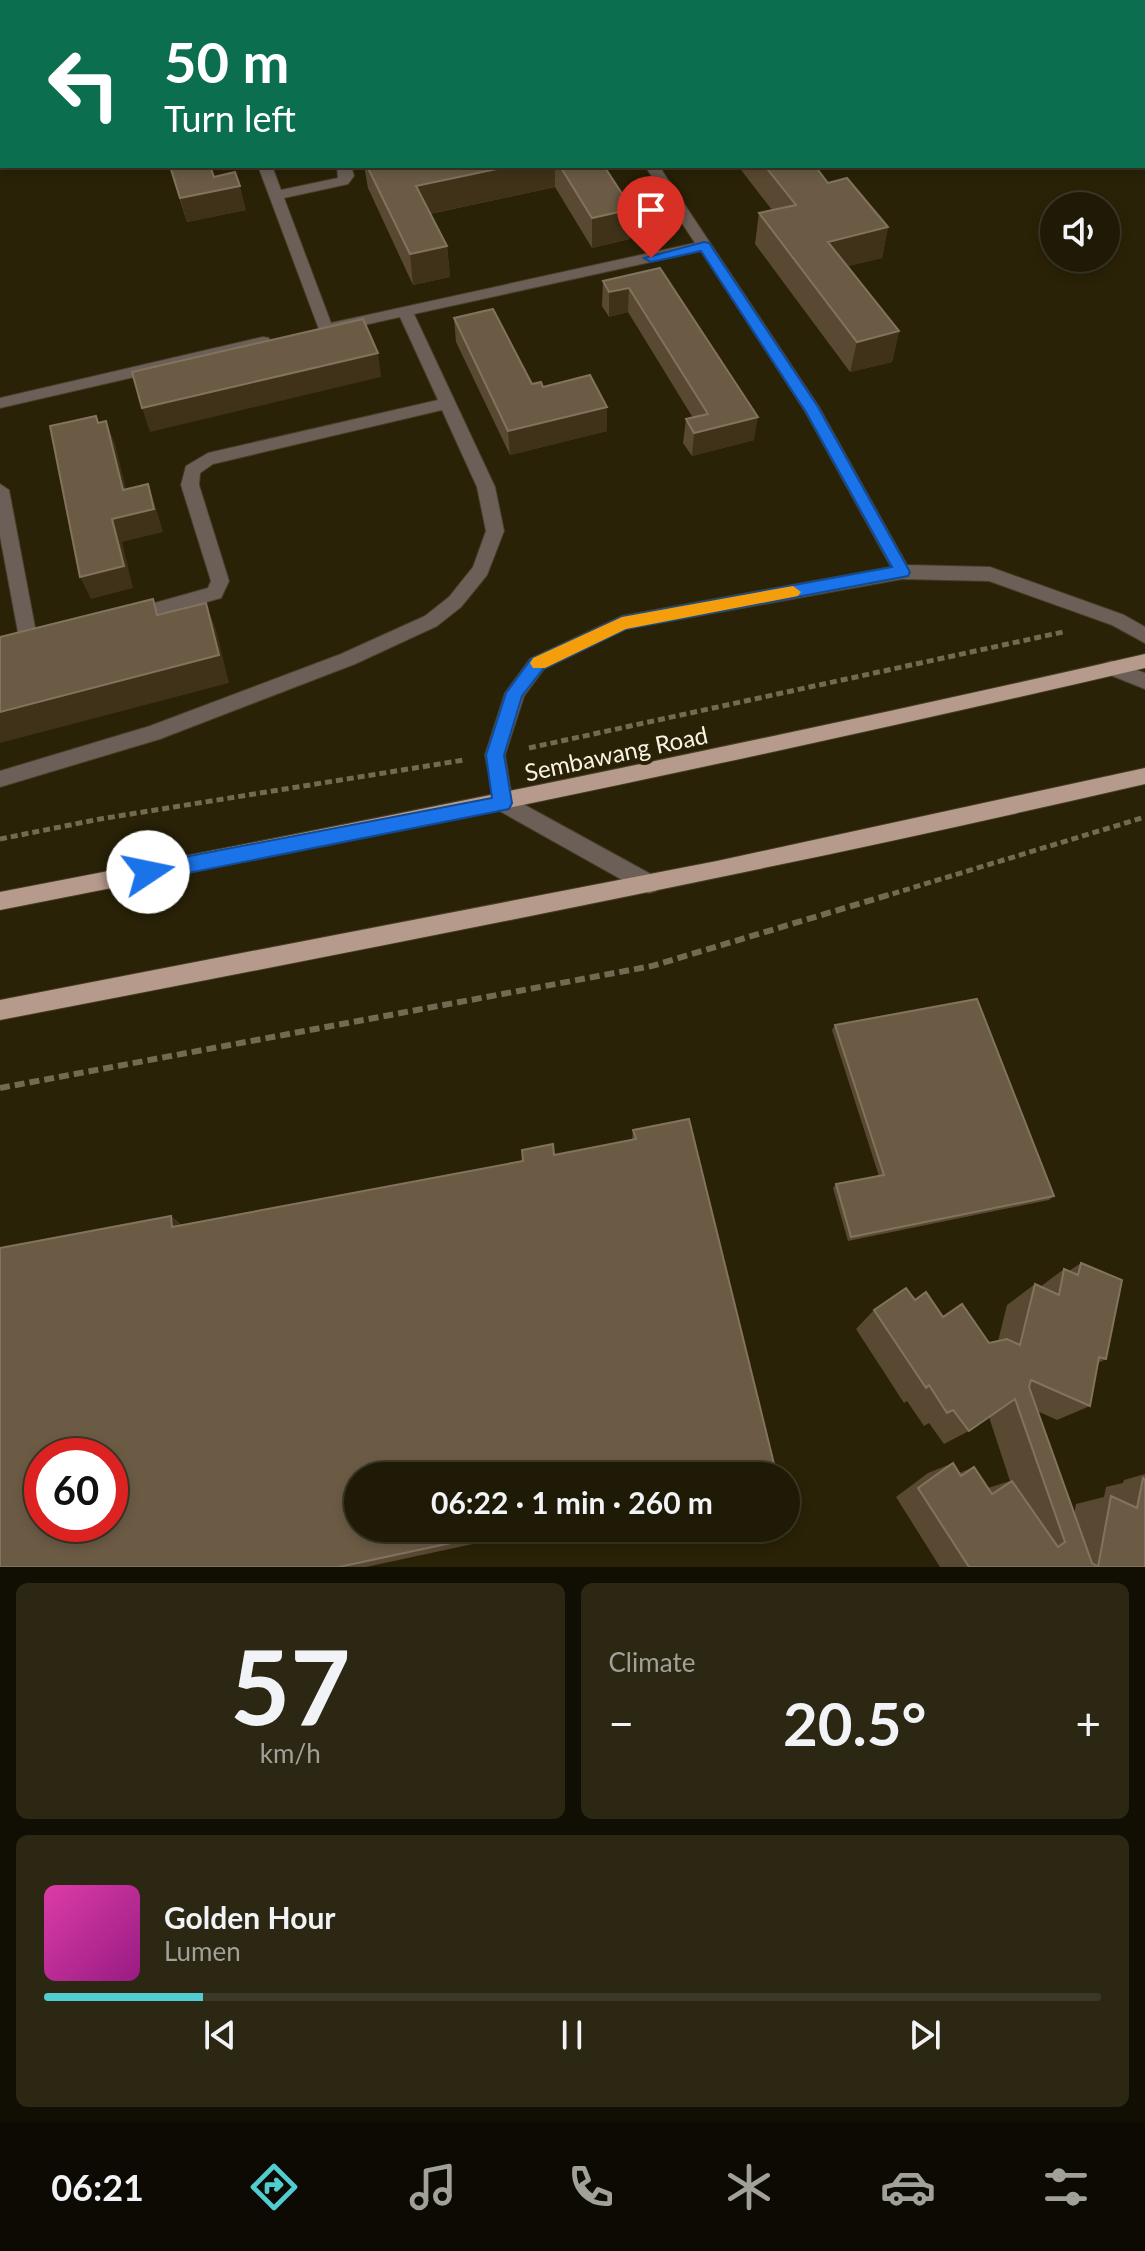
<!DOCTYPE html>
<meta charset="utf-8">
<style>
body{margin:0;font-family:Lato,sans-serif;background:#2c2713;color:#f1f3f6;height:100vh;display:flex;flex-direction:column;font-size:30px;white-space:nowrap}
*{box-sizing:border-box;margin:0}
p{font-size:26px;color:#a1a19a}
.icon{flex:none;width:44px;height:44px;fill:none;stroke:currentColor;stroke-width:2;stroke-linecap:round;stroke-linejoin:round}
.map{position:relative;height:1567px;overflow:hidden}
.details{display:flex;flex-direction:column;gap:16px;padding:16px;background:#110e03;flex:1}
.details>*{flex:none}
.guide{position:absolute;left:0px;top:0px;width:1146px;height:168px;box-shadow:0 4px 12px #0003,0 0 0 2px #3c3827;background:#0b6e4f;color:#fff;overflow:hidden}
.fabs{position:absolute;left:1040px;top:192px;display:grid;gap:16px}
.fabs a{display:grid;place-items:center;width:80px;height:80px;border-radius:50%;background:#1f1a05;box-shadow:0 4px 12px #0003,0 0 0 2px #3c3827;font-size:40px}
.speed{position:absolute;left:24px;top:1438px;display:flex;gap:16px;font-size:40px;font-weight:700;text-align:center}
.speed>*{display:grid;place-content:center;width:104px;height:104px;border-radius:50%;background:#1f1a05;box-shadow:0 4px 12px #0003,0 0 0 2px #3c3827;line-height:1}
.speed .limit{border:12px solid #d22;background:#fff;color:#111}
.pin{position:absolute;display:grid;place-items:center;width:68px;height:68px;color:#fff;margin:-82px -34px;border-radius:50% 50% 50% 0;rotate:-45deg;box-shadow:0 0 8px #0007}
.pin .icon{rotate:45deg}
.me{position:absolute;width:88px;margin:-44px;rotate:79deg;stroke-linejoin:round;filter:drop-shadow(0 0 6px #0008)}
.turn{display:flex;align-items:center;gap:28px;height:168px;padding:0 32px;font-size:36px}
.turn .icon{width:104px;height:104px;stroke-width:2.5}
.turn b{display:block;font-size:56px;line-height:68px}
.big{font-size:60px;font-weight:700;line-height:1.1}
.details .tile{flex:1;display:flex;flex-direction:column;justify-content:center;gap:12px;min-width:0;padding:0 28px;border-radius:12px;background:#2c2713}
.details .dial{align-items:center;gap:0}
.dial b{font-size:104px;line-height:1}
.song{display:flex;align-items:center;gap:24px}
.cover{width:96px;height:96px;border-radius:12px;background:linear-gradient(135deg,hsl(320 70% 55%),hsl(310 70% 35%))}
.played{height:8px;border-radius:4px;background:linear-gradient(90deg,#51ccd1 15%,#3c3827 15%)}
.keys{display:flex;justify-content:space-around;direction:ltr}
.heat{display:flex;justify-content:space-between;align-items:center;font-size:44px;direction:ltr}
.details .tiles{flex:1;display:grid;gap:16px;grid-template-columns:1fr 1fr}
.tile:last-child{grid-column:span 2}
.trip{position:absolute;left:344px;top:1462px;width:456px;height:80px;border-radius:40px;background:#1f1a05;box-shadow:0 4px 12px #0003,0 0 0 2px #3c3827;font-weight:700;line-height:80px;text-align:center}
.menu{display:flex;height:128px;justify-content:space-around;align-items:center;background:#0c0a02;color:#a1a19a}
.menu .icon{width:56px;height:56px}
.menu .active{color:#51ccd1}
.menu b{font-size:36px;color:#f1f3f6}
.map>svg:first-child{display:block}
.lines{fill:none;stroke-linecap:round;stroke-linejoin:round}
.minor-casing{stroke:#463f26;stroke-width:2}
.major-casing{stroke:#463f26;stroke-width:2}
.path-far1{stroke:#716b54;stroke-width:5;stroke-dasharray:7 4;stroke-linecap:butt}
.path{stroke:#716b54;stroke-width:6;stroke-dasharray:10 5;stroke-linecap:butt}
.minor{fill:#6c5f58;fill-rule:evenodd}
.major{fill:#b69b8c;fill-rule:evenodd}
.wall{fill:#5a4932}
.shaded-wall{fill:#3f3219}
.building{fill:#6b5b45;stroke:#81735e;stroke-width:2;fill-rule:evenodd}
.route{fill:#1a73e8;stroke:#114b97;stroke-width:2}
.slow{fill:#f59e0b}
.labels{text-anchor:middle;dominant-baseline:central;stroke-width:8;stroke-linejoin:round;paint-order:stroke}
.street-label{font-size:24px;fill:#f8f3e3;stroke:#292207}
</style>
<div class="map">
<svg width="1145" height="1567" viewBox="0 0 1145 1567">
<rect width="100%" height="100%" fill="#292207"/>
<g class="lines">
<g class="minor-casing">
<path id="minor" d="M202 0H214L215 2H203Z
M245 0H267L244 2Z
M323 0H335L336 2H324Z
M536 0H549L550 2H537Z
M0 49H2V57H0Z
M258 166H272L281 190 338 178 337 166H351L354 176 348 184 284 198 331 323 695 243 645 166H659L819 407 907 565 990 567 1124 615 1145 627V643L1112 625 989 581 902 579 626 629 544 669 524 696 505 755 512 798 656 877 660 884 656 891 649 893 642 891 496 809 485 755 505 693 530 659 622 616 891 567 806 413 701 251 414 314 495 487 504 531 487 575 461 607 437 626 355 664 160 739 0 787V771L150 726 341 654 425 616 449 597 473 567 486 531 477 487 442 410 213 464 200 473 199 485 229 581 221 598 132 623 123 616 126 611 208 588 211 581 181 485 186 466 208 453 438 400 400 317 337 331 320 332Z
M263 337 269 338V346L0 408V398Z
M0 484 9 490 38 643 29 650 20 643 0 536Z
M1112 661 1145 673V689L1105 673 1103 668 1105 663Z"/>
</g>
<g class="major-casing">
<path id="major" d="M1145 654V668C765 757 383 835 0 910V892C383 818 765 741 1145 654Z
M1145 768V784C765 872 383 946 0 1020V1000L717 861Z"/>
</g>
<path class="path-far1" d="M529 748 1063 632
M0 839 100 819 464 760
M882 897 1145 817"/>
<path class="path" d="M0 1088 652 966 888 895"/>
<use href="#minor" class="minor"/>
<use href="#major" class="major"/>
</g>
<path class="wall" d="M801 0H1058V2H803Z
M169 166H210L214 177 246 210 187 222Z
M364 166H604L630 239 592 248 555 187 430 214 447 246 450 277 413 285 368 188Z
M738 166H815L828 183 888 227 882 258 848 266 899 331 892 362 850 372 755 244 759 213 772 210Z
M660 268 754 440 692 456 683 443 686 419 693 418 628 312 609 317 602 306 603 281Z
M454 318 532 384 607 431 510 455 456 342Z
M835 1025 1054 1196 1049 1200 848 1241 833 1188 836 1184 879 1176 832 1030Z
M689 1119 358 1528H547L366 1567H0L171 1216 181 1225 632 1140 633 1130Z
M1081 1263 1106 1359 1098 1363 1090 1406 1057 1420 1037 1411 1074 1515 1076 1504 1104 1497 1106 1487 1123 1483 1124 1480 1145 1474V1567H940L896 1497 928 1473 953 1463 959 1473 974 1467 988 1488 1010 1481 989 1417 969 1431 944 1444 929 1423 924 1426 907 1401 904 1403 856 1329 874 1310 915 1300 989 1343 998 1341 1007 1305 1035 1284 1040 1287 1064 1269 1069 1271Z"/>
<path class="shaded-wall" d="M144 0H181V2H131Z
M511 166H555V187L419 216 416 186Z
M240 186 246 210 187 222 180 198Z
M632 209 630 239 592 248V218Z
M888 227 882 258 823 272 828 242Z
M447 246 450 277 413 285 410 254Z
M629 288 628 312 609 317V292Z
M899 331 892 362 850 372 857 342Z
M378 353 381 377 150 432 142 408Z
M607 407V431L510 455 508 431Z
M758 417 754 440 692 456 694 433Z
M106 421 115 444 132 513 123 490Z
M148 484 156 508 163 532 122 542 133 588 91 599 80 577 112 519Z
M206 603 216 630 229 683 0 743V712Z
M171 1216 190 1235 172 1227Z"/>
<path class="building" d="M95 0H144L131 2H95Z
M290 0H326L327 2H290Z
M409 0H495L496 2H398Z
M832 0H1058L1050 2H834Z
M170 166H210L214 177 235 172 240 186 180 198Z
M367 166H511L416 186 447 246 410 254Z
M560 166H604L632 209 592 218Z
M765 166H815L828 183 847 178 888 227 828 242 899 331 857 342 759 213 796 205Z
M660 268 758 417 694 433 686 419 708 414 629 288 609 292 603 281Z
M493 309 532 384 541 382 543 387 590 375 607 407 508 431 454 318Z
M363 319 378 353 142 408 132 372Z
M96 416 98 423 106 421 123 490 148 484 154 509 112 519 124 566 80 577 50 426Z
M153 599 157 615 206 603 219 655 0 712V637Z
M977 999 1054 1196 851 1237 836 1184 884 1175 835 1025Z
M689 1119 777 1476H358V1528H521L339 1567H0V1248L171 1216 172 1227 523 1161 522 1150 553 1144 554 1155 636 1139 633 1130ZM42 1456H110V1524H42Z
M1081 1263 1122 1280 1106 1359 1099 1357 1090 1406 1031 1380 1029 1387 1092 1563 1098 1567H969L918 1488 953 1463 961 1476 974 1467 992 1494 1012 1481 1058 1547 1065 1542 1015 1399 969 1431 953 1410 947 1413 929 1385 926 1388 874 1310 906 1288 915 1300 926 1292 943 1317 962 1304 989 1343 1007 1339 1020 1345 1035 1284 1059 1295 1064 1269 1078 1275Z
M1143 1478 1145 1479V1567H1098L1111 1496 1137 1508Z"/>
<path class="route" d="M704 242 709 243 818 407 910 572 908 576 626 629 543 669 522 696 504 755 512 803 509 809 148 881 141 878 138 872 141 867 148 864 492 798 486 755 506 693 531 659 622 617 892 567 806 412 701 251 651 262 644 258Z"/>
<path class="slow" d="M793 586 801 592 798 596 626 629 545 668H533L530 663 533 658 622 617Z"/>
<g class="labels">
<g class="street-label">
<text transform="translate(616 753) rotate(-12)">Sembawang Road</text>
</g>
</g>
</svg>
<div class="fabs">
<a><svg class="icon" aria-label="sound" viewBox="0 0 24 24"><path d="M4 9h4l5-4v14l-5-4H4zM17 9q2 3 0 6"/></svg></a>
</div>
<div class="speed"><div class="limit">60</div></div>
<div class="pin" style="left:651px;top:258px;background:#d93025"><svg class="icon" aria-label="arrive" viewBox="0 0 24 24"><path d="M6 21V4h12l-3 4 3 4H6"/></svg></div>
<svg class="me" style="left:148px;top:872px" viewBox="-20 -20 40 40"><circle r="19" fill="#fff"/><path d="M0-13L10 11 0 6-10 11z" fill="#1a73e8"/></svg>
<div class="trip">06:22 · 1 min · 260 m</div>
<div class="guide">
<div class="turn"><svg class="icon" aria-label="left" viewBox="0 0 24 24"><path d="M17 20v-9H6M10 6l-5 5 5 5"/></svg><div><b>50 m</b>Turn left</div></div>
</div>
</div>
<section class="details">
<div class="tiles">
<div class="tile dial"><b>57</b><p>km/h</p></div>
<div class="tile"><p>Climate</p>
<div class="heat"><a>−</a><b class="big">20.5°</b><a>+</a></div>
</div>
<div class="tile">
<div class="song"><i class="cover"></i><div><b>Golden Hour</b><p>Lumen</p></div></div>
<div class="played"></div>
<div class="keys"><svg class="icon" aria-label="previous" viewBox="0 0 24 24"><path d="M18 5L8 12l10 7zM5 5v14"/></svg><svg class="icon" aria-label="pause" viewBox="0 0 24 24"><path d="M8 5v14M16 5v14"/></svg><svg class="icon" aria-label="next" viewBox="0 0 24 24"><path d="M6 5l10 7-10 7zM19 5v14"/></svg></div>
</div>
</div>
</section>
<nav class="menu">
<b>06:21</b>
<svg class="icon active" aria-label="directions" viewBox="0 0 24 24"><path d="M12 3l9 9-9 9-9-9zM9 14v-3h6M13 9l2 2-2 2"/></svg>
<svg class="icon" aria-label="music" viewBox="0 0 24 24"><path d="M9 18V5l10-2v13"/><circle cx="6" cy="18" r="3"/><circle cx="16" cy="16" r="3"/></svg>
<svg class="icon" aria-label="phone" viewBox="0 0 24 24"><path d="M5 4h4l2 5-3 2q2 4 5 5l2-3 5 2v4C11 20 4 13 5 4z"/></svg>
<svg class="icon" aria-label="climate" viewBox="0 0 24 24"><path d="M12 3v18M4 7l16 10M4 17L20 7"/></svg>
<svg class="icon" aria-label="car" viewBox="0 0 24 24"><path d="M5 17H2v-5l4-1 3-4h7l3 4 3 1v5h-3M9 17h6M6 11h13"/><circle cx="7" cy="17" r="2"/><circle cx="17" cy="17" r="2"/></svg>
<svg class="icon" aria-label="filters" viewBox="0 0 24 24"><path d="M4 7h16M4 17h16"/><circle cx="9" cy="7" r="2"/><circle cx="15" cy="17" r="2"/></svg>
</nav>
